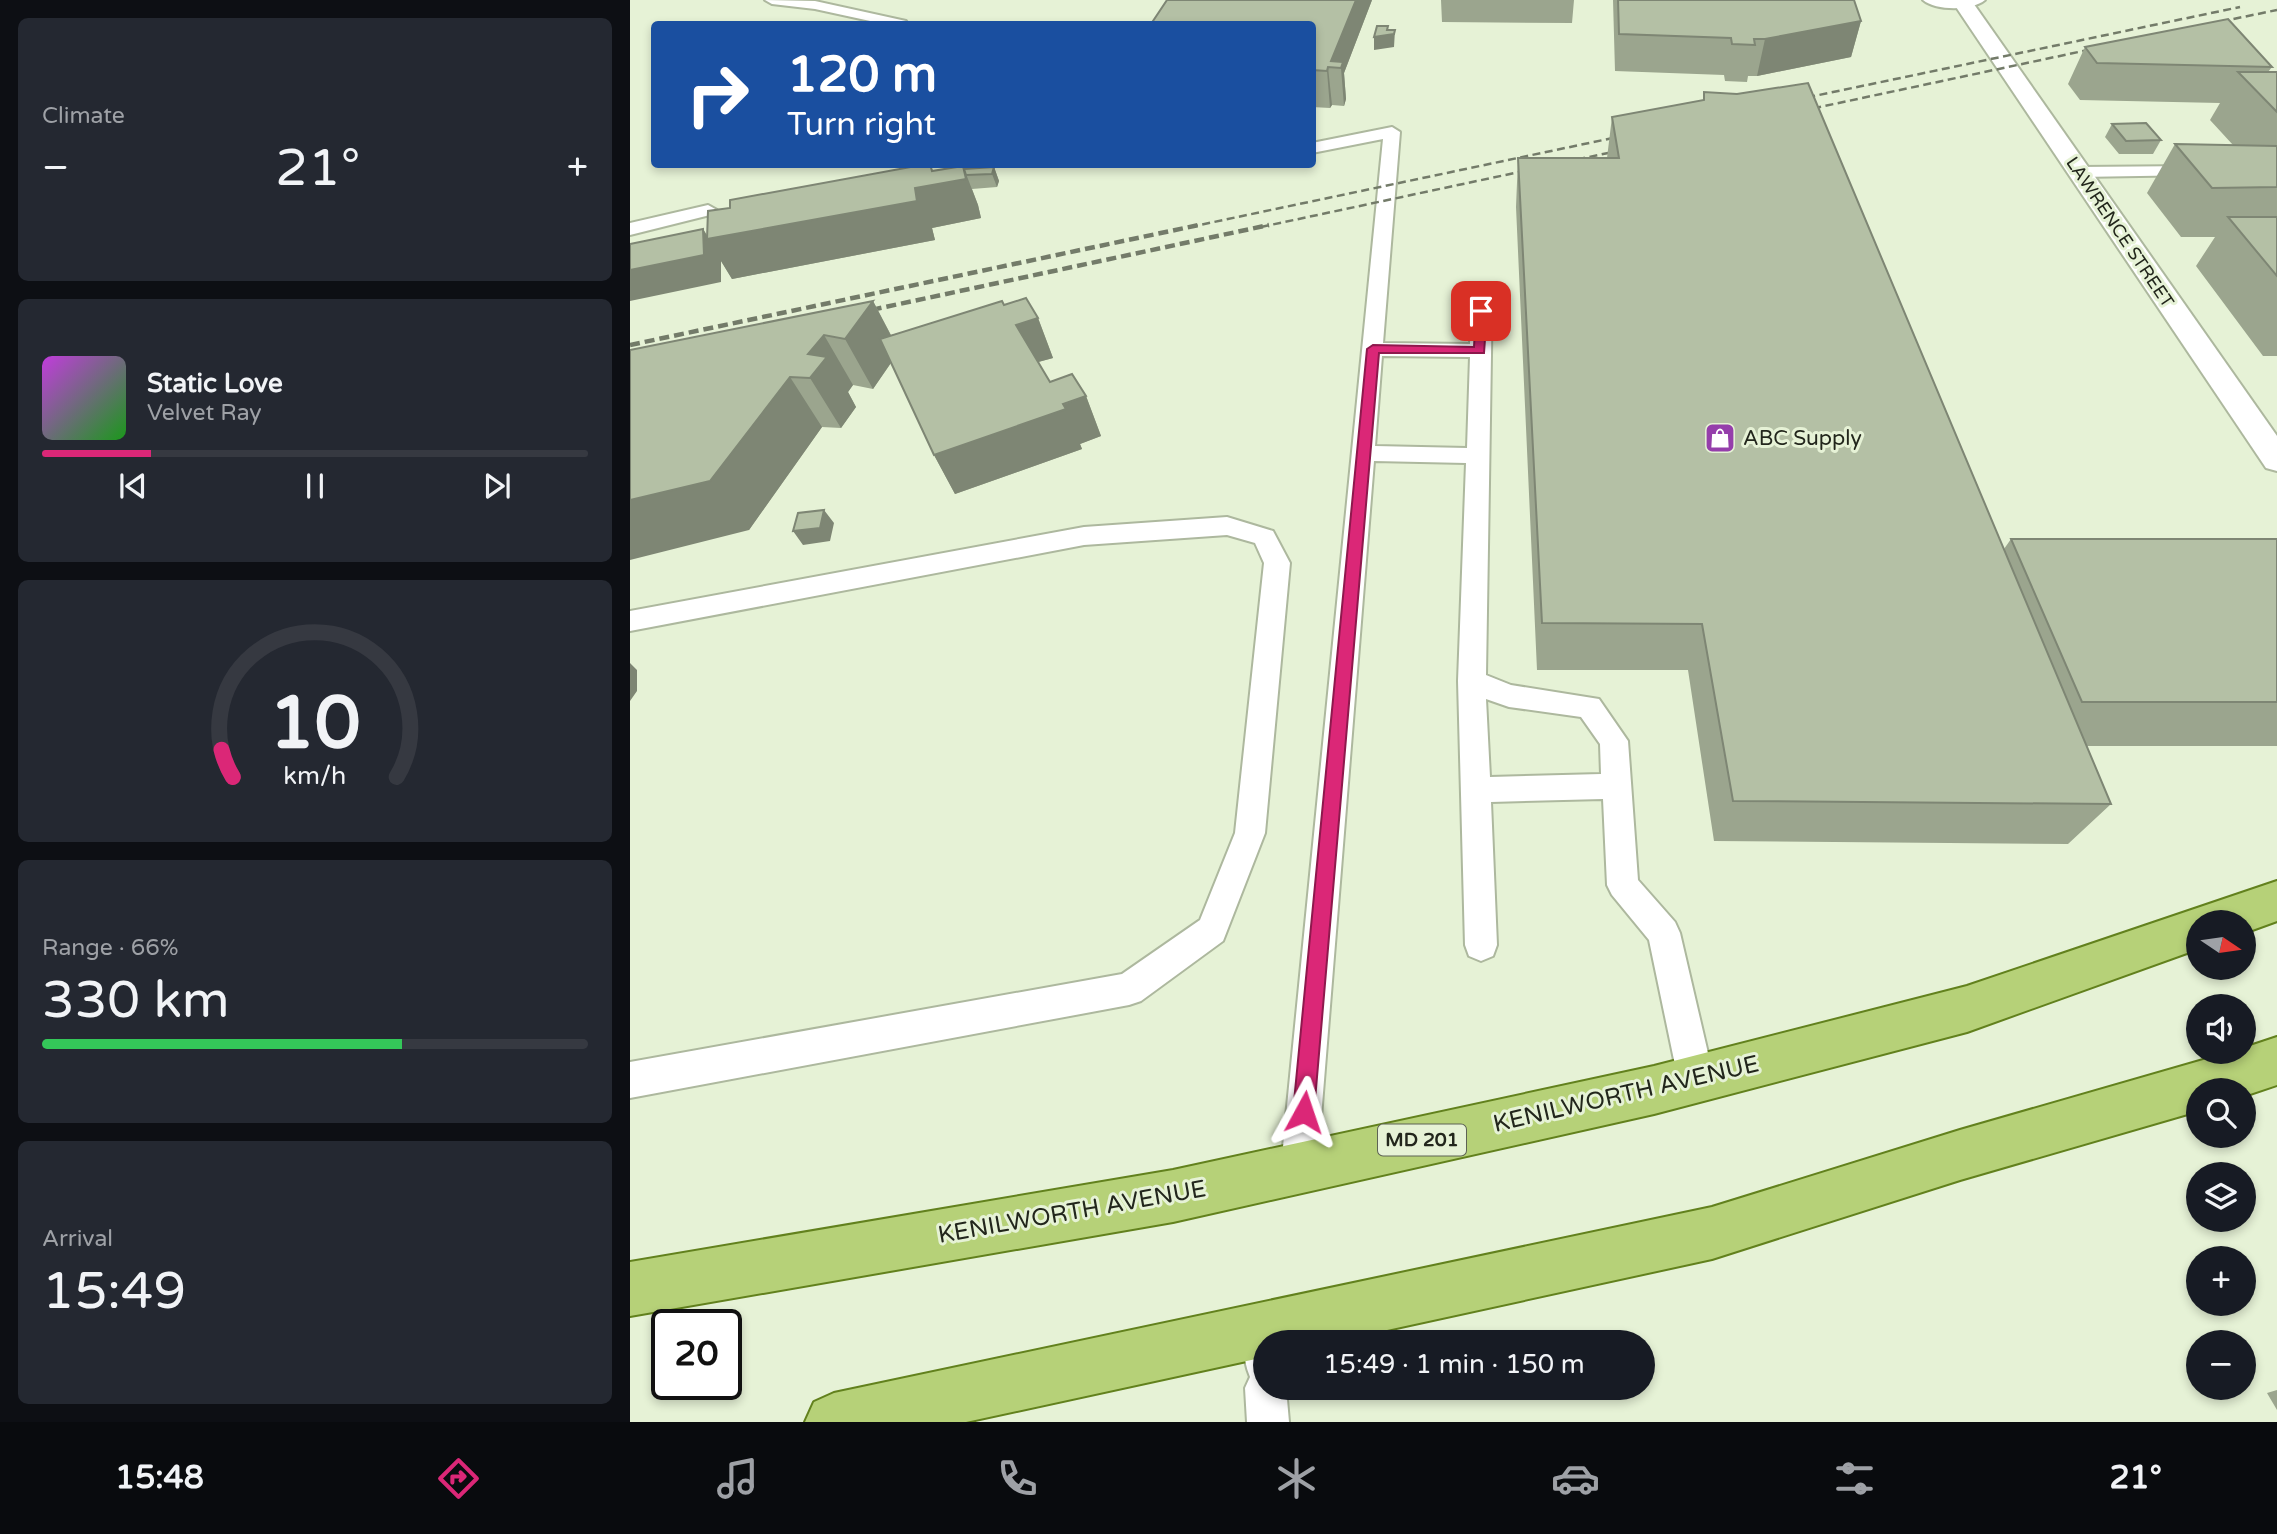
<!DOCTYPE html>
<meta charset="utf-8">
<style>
body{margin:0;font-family:"Varela Round",sans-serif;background:#242831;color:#f1f3f6;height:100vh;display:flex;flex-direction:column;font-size:26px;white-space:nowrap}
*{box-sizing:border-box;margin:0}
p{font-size:23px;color:#9ea1a6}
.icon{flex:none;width:38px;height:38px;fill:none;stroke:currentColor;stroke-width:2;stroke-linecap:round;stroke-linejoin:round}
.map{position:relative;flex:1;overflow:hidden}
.sheet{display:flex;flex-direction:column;gap:18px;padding:18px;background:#0d0f14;width:630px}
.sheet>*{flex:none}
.hud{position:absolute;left:21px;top:21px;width:665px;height:147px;border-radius:7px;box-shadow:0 4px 10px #0003;background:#1a4fa0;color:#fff;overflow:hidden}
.needle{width:46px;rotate:103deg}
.fabs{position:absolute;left:1556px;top:910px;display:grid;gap:14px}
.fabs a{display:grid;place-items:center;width:70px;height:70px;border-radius:50%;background:#171b24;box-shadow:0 4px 10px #0003;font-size:35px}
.speed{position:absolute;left:21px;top:1309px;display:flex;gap:14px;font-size:35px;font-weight:700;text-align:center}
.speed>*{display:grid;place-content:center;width:91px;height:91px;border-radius:50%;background:#171b24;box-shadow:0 4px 10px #0003;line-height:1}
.speed .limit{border:4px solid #111;border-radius:10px;background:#fff;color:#111}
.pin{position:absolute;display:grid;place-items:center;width:60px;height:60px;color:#fff;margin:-30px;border-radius:14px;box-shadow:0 4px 10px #0006}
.me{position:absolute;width:77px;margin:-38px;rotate:5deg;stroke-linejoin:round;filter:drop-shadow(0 0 5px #0008)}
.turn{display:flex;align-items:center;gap:24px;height:147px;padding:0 21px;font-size:32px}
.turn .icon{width:91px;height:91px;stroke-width:2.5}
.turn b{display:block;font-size:49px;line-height:60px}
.big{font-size:52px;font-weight:600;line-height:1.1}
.sheet .card{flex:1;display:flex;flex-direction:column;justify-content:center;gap:10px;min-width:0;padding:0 24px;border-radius:10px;background:#242831}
.sheet .dial{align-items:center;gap:0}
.dial svg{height:182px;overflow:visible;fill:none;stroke:#363941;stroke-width:7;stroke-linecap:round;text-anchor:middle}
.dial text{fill:#f1f3f6;stroke:none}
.song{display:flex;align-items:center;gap:21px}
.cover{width:84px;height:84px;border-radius:10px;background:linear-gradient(135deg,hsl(290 70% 55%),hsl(120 70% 35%))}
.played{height:7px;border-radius:4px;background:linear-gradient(90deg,#db2777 20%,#363941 20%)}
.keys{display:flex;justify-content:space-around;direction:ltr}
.heat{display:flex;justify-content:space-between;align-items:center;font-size:38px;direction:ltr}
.charge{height:10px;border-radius:5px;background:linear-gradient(90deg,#34c759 66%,#363941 0)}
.trip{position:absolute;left:623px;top:1330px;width:402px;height:70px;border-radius:35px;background:#171b24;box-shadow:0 4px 10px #0003;font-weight:600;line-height:70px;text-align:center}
.tab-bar{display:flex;height:112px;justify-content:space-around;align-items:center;background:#090b0e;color:#9ea1a6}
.tab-bar .icon{width:49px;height:49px}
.tab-bar .current{color:#db2777}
.tab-bar b{font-size:32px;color:#f1f3f6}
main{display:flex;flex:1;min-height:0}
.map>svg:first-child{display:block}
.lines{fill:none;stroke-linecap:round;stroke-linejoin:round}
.lane-casing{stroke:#adb89e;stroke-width:4}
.street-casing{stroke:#adb89e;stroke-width:4}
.primary-casing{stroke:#62811d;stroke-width:4}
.lane{fill:#fff;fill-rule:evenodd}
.street{fill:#fff;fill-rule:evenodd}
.primary{fill:#b6d178;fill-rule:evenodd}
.rail-far1{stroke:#737b69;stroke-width:2.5;stroke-dasharray:8 4.5;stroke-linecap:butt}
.rail{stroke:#737b69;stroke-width:4.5;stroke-dasharray:10 5;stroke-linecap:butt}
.wall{fill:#9ba58e}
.shaded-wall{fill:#7e8674}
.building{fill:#b4c0a5;stroke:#7e8674;stroke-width:2}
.route{fill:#db2777;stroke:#8e194d;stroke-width:2}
.labels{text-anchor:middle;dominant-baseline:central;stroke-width:6;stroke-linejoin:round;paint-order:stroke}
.far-street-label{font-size:18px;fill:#22261c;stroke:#e6f2d6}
.shield{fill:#e6f2d6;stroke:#5d6354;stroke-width:2}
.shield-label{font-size:19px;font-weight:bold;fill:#22261c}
.poi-label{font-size:21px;fill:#22261c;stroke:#e6f2d6;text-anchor:start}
.near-street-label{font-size:24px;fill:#22261c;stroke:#e6f2d6}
</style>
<main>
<section class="sheet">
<div class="card"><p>Climate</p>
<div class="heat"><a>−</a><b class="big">21°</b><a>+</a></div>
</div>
<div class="card">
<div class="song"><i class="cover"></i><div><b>Static Love</b><p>Velvet Ray</p></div></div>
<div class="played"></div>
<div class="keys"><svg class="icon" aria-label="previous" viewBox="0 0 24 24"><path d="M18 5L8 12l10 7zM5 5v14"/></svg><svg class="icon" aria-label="pause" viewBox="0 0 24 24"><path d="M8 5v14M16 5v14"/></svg><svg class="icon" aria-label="next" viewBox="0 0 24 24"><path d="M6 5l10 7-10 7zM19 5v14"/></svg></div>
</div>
<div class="card dial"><svg viewBox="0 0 100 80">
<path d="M14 69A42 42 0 1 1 86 69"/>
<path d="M14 69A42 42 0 0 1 9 57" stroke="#db2777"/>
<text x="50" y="56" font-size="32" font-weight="700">10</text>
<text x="50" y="72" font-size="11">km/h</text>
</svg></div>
<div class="card"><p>Range · 66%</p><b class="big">330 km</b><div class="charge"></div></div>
<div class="card"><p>Arrival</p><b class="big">15:49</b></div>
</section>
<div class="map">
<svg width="1647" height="1422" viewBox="0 0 1647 1422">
<rect width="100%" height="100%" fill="#e6f2d6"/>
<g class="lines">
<g class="lane-casing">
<path id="lane" d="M135 0 185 1 276 21 278 24H254L185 9 142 4Z
M1293 0H1355C1342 11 1306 11 1293 0Z
M762 127 770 132 753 343 840 344 842 291 845 287H859L862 291 856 675 881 685 969 699 998 741 1008 880 1045 922 1050 933 1084 1079 1078 1091 1066 1097 1054 1091 1048 1079 1019 940 982 895 977 885 973 799 861 802 867 945 863 956 851 961 839 956 835 945 828 681 836 463 744 461 687 1167 682 1180 669 1185 656 1180 651 1167 753 139 682 153V143ZM752 356 840 357 837 448 745 446ZM856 699 879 707 951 717 970 744 971 774 860 777Z
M1565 166 1571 167 1574 171 1571 175 1449 177 1440 172 1449 167Z
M78 205 87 210 84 214 0 235V223Z
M597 517 643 531 660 563 635 833 593 941 511 1001 499 1005 0 1098V1062L492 974 570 920 605 833 634 563 625 543 597 535 454 545 0 631V611L454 527Z
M634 1310 648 1316 654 1330 655 1342H635V1388H656L659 1422H617L615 1388 620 1377C612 1358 612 1335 620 1316Z"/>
</g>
<g class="street-casing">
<path id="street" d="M1327 0H1341L1647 436V471L1636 468 1324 4Z"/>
</g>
<g class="primary-casing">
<path id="primary" d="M1647 881V921L1614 933V922H1568V949L1337 1032 1024 1114 543 1222 0 1316V1262L543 1170 1024 1066 1337 986Z
M1647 1037V1085L1614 1096V1090H1568V1111L1330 1180 1082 1259 702 1342H635V1357L336 1422H175L184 1402 204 1393 1082 1207 1330 1130 1601 1052H1614V1048Z"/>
</g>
<use href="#lane" class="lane"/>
<use href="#street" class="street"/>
<use href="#primary" class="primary"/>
<path class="rail-far1" d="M1579 24 1647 10
M1165 100 1610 7
M1171 111 1472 47
M935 162 997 149
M560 227 997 135
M631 227 908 168"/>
<path class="rail" d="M227 313 639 225
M0 345 569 225"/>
</g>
<path class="wall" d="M742 0 714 73 716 99 714 106 702 105 700 108 682 107V24Z
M811 0H944L942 23 812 22Z
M983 0H1224L1231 21 1221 57 1127 76H1118L1117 82 1095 81 1094 75 985 71Z
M1455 47 1642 67 1638 72H1647V356H1633L1566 266 1585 237H1551L1517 193 1545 144 1603 145 1580 120 1590 103 1450 100 1438 84Z
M1074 92 1374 549 1381 539H1647V746H1457L1481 804 1438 844 1084 841 1058 670H907L886 207 888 158H977L982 117 1073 100Z
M1482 124 1531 140 1523 154H1489L1475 137Z
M364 167 369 181 367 187 342 189 348 205 351 218 302 228 305 240 102 279 91 261V282L73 229 77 235 303 171Z
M243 301 261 335 374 305 408 318 423 358 408 362 420 382 456 396 471 436 450 444 452 449 325 494 304 455 261 363 243 389 223 385 218 392 226 407 211 428 192 427 119 530 0 350Z
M1647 1390V1410L1637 1393Z"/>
<path class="shaded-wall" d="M726 0H742L714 73 716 99 714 106 711 68 701 61Z
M1231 21 1221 57 1127 76 1135 39Z
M758 26V35L765 30 764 47 744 50V37Z
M698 67 702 105 700 108 697 71Z
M300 164 308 184 333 166 348 205 351 218 302 228 305 240 102 279 91 261V282L0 301V270L73 229 79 239 302 171Z
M364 167 369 181 367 187 362 174Z
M243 301 269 351 243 389 215 339Z
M408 318 423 358 401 364 386 325Z
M194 335 223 385 218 392 226 407 211 428 180 378 178 354Z
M160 377 192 427 119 530 0 560V500Z
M456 396 471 436 450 444 452 449 325 494 304 455Z
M194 510 204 523 200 541 173 545 163 531Z
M0 663 7 670V691L0 701Z"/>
<path class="building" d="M537 0H726L701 61 713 62 711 68 698 67 697 71 682 70V24H521Z
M988 0H1224L1231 21 1135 39H1124L1125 45 1102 44 1101 38 989 34Z
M1598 19 1642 67 1467 63 1455 47Z
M747 26H758L757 30H765L764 34 744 37Z
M1608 72H1647V112Z
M1178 83 1481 804 1103 801 1072 624 912 623 888 158H989L982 117 1074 100V92L1107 94Z
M1516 123 1531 140 1496 141 1482 124Z
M1545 144 1647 146V187L1582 188Z
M297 164H300L302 171 333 166 336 179 285 188 287 201 77 239 78 211 100 208V200Z
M364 167 362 174 336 175 334 169Z
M1598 217H1647V276Z
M73 229 74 255 0 270V244Z
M396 298 408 318 386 325 420 382 442 374 456 396 433 404 436 409 304 455 250 339 372 301 374 305Z
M243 301 215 339 194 335 178 354 197 357 180 378 160 377 80 481 0 500V350Z
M194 510 190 528 163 531 168 513Z
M1381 539H1647V702H1452Z"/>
<path class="route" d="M851 308 857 311 854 353H749L684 1112 681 1119 674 1122 666 1119 663 1112 737 349 743 345 844 347 846 311Z"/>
<defs>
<g id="shop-square" transform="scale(1.575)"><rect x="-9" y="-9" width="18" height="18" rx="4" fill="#953eab" stroke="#e6f2d6"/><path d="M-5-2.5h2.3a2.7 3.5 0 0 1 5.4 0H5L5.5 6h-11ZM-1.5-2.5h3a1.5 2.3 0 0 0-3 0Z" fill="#fff"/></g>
</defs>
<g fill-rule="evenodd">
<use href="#shop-square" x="1090" y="438"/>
</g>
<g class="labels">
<g class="far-street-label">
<text transform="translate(1490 232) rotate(56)">LAWRENCE STREET</text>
</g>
<rect class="shield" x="748" y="1124.5" width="88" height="31" rx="5"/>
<g class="shield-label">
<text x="792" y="1140">MD 201</text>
</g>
<g class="poi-label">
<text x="1113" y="438">ABC Supply</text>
</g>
<g class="near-street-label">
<text transform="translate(996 1094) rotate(-13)">KENILWORTH AVENUE</text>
<text transform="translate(442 1212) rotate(-10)">KENILWORTH AVENUE</text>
</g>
</g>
</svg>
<div class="fabs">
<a><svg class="needle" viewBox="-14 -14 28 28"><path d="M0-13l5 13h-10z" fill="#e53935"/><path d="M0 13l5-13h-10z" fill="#9ea1a6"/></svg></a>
<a><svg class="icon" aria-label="sound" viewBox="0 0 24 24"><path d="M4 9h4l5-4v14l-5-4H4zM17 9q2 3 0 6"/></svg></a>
<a><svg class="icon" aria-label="search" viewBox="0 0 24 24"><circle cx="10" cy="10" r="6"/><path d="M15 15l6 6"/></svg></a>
<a><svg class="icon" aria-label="layers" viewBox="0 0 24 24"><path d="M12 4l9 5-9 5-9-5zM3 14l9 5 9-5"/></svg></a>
<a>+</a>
<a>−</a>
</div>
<div class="speed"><div class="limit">20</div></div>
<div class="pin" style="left:851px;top:311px;background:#d93025"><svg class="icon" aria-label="arrive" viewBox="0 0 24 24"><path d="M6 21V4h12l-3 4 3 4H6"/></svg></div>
<svg class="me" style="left:674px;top:1112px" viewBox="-20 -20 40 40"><path d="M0-17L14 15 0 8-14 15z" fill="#db2777" stroke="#fff" stroke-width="4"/></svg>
<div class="trip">15:49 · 1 min · 150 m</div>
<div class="hud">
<div class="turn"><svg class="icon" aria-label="right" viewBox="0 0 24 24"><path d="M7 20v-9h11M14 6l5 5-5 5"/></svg><div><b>120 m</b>Turn right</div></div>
</div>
</div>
</main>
<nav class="tab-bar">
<b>15:48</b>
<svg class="icon current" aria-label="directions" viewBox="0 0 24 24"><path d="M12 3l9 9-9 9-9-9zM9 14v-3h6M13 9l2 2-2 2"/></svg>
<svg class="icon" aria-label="music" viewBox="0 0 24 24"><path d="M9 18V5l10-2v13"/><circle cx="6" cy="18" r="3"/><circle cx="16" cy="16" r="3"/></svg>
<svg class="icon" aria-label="phone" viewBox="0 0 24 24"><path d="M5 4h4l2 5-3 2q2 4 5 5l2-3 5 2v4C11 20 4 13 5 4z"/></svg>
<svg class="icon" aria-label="climate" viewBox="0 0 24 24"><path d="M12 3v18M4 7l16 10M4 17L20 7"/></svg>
<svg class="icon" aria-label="car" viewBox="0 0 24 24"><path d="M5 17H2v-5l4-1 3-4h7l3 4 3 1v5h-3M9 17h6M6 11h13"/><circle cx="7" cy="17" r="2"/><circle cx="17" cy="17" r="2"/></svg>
<svg class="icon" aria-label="filters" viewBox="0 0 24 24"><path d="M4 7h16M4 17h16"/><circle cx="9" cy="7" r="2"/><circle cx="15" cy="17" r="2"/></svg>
<b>21°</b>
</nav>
